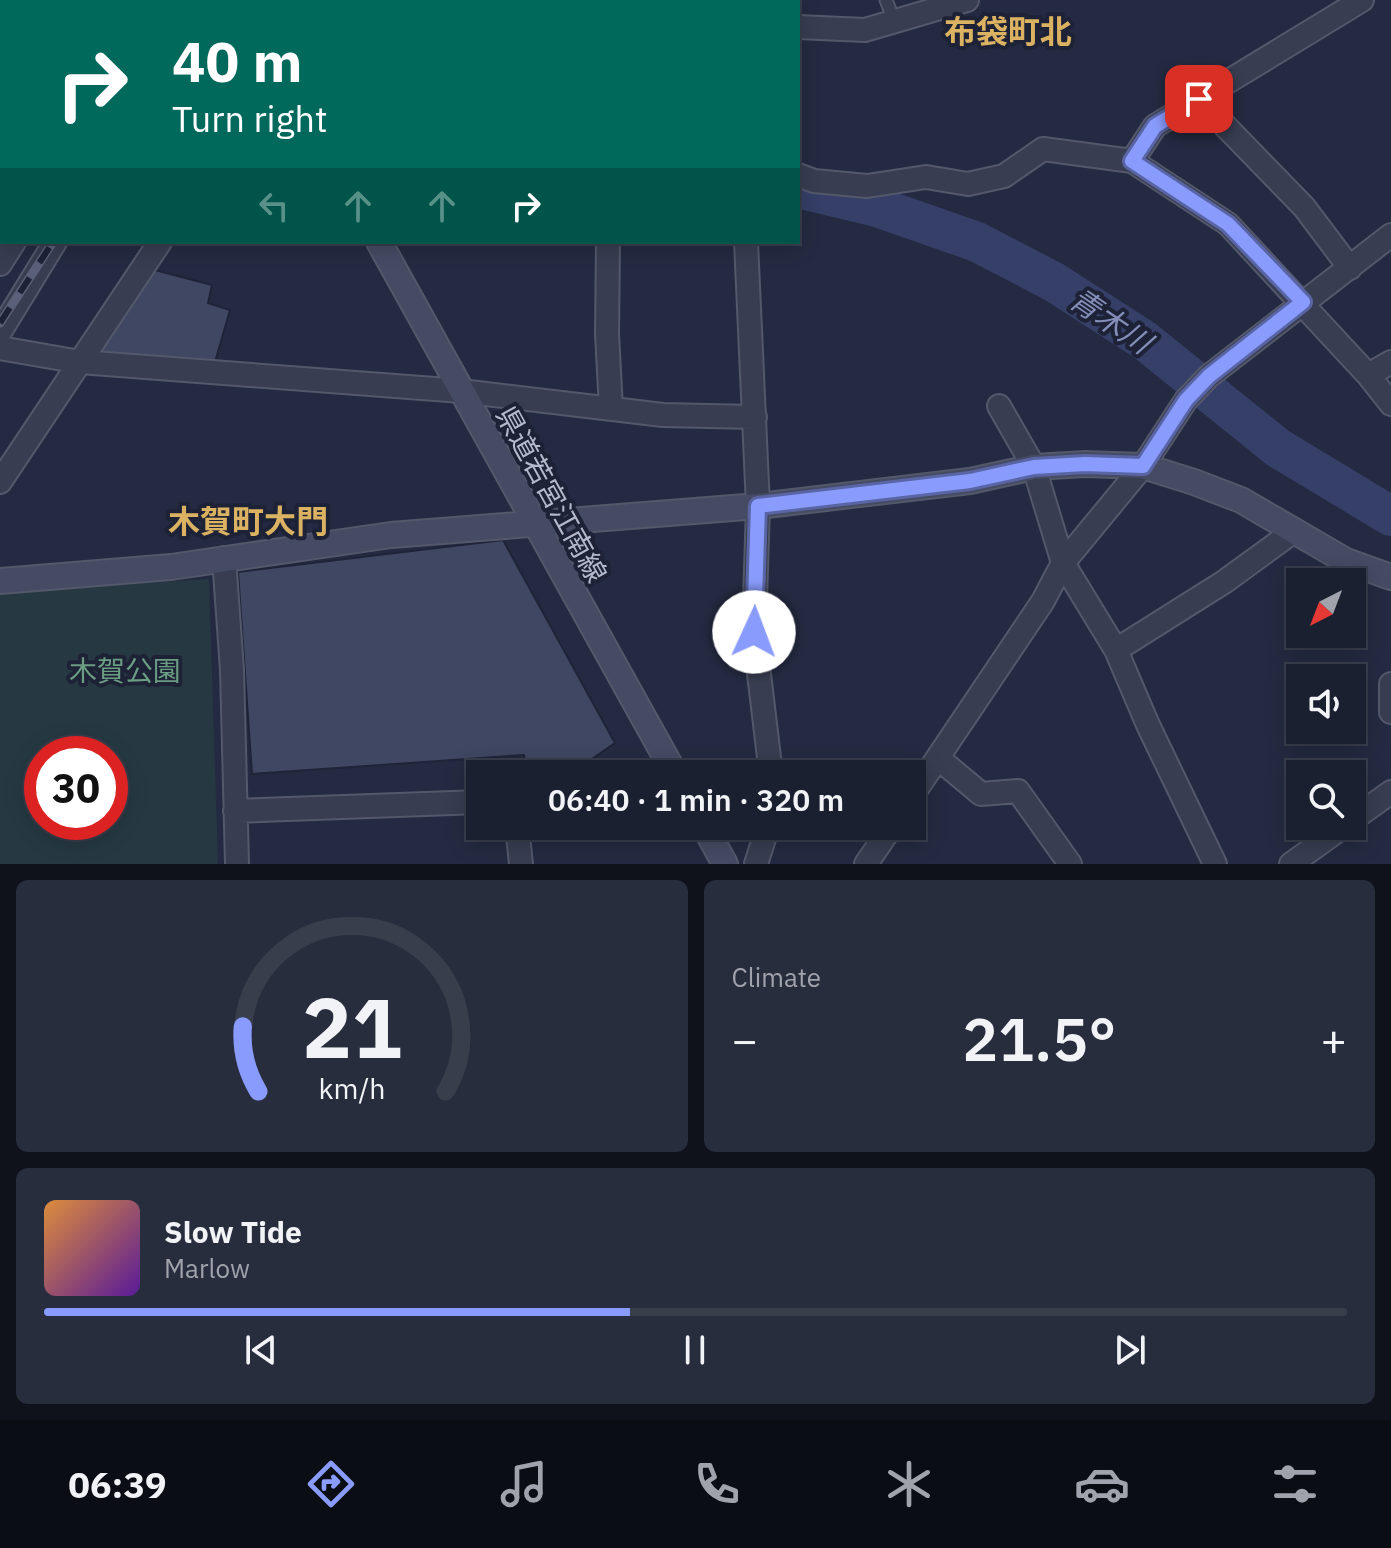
<!DOCTYPE html>
<meta charset="utf-8">
<style>
body{margin:0;font-family:"IBM Plex Sans","Noto Sans JP",sans-serif;background:#282d3d;color:#f1f3f6;height:100vh;display:flex;flex-direction:column;font-size:30px;white-space:nowrap}
*{box-sizing:border-box;margin:0}
p{font-size:26px;color:#a0a3ab}
.icon{flex:none;width:44px;height:44px;fill:none;stroke:currentColor;stroke-width:2;stroke-linecap:round;stroke-linejoin:round}
.map{position:relative;height:864px;overflow:hidden}
.sheet{display:flex;flex-direction:column;gap:16px;padding:16px;background:#0f121b;flex:1}
.sheet>*{flex:none}
.top-card{position:absolute;left:0px;top:0px;width:800px;height:244px;box-shadow:0 4px 20px #0003,0 0 0 2px #393e4d;background:#00695c;color:#fff;overflow:hidden}
.needle{width:52px;rotate:222deg}
.controls{position:absolute;left:1286px;top:568px;display:grid;gap:16px}
.controls a{display:grid;place-items:center;width:80px;height:80px;border-radius:0px;background:#1b2031;box-shadow:0 4px 20px #0003,0 0 0 2px #393e4d;font-size:40px}
.speed{position:absolute;left:24px;top:736px;display:flex;gap:16px;font-size:40px;font-weight:700;text-align:center}
.speed>*{display:grid;place-content:center;width:104px;height:104px;border-radius:50%;background:#1b2031;box-shadow:0 4px 20px #0003,0 0 0 2px #393e4d;line-height:1}
.speed .limit{border:12px solid #d22;background:#fff;color:#111}
.pin{position:absolute;display:grid;place-items:center;width:68px;height:68px;color:#fff;margin:-34px;border-radius:16px;box-shadow:0 4px 12px #0006}
.me{position:absolute;width:88px;margin:-44px;rotate:2deg;stroke-linejoin:round;filter:drop-shadow(0 0 6px #0008)}
.turn{display:flex;align-items:center;gap:28px;height:168px;padding:0 40px;font-size:36px}
.turn .icon{width:104px;height:104px;stroke-width:2.5}
.turn b{display:block;font-size:56px;line-height:68px}
.lanes{display:flex;align-items:center;height:76px;padding:0 40px;background:#0003;justify-content:center;gap:40px;direction:ltr}
.lanes .off{opacity:.35}
.big{font-size:60px;font-weight:600;line-height:1.1}
.sheet .widget{flex:1;display:flex;flex-direction:column;justify-content:center;gap:12px;min-width:0;padding:0 28px;border-radius:12px;background:#282d3d}
.sheet .dial{align-items:center;gap:0}
.dial svg{height:208px;overflow:visible;fill:none;stroke:#393e4d;stroke-width:7;stroke-linecap:round;text-anchor:middle}
.dial text{fill:#f1f3f6;stroke:none}
.song{display:flex;align-items:center;gap:24px}
.cover{width:96px;height:96px;border-radius:12px;background:linear-gradient(135deg,hsl(30 70% 55%),hsl(270 70% 35%))}
.played{height:8px;border-radius:4px;background:linear-gradient(90deg,#899bfd 45%,#393e4d 45%)}
.keys{display:flex;justify-content:space-around;direction:ltr}
.heat{display:flex;justify-content:space-between;align-items:center;font-size:44px;direction:ltr}
.sheet .tiles{flex:1;display:grid;gap:16px;grid-template-columns:1fr 1fr}
.widget:last-child{grid-column:span 2}
.trip{position:absolute;left:466px;top:760px;width:460px;height:80px;border-radius:0px;background:#1b2031;box-shadow:0 4px 20px #0003,0 0 0 2px #393e4d;font-weight:600;line-height:80px;text-align:center}
.tabs{display:flex;height:128px;justify-content:space-around;align-items:center;background:#0b0d14;color:#a0a3ab}
.tabs .icon{width:56px;height:56px}
.tabs .current{color:#899bfd}
.tabs b{font-size:36px;color:#f1f3f6}
.map>svg:first-child{display:block}
.green{fill:#263942;fill-rule:evenodd}
.lines{fill:none;stroke-linecap:round;stroke-linejoin:round}
.river{stroke:#353f67;stroke-width:40}
.building{fill:#404762;stroke:#1f2438;stroke-width:2}
.lane-casing{stroke:#53586b;stroke-width:15}
.street-casing{stroke:#53586b;stroke-width:26}
.secondary-casing{stroke:#53586b;stroke-width:28}
.path{stroke:#44565f;stroke-width:4;stroke-dasharray:6 6;stroke-linecap:butt}
.lane{stroke:#383d51;stroke-width:11}
.street{stroke:#383d51;stroke-width:22}
.secondary{stroke:#464b64;stroke-width:24}
.rail-casing{stroke:#5a6078;stroke-width:9}
.rail{stroke:#1d2236;stroke-width:6;stroke-dasharray:18;stroke-linecap:butt}
.route-casing{stroke:#5965a4;stroke-width:20}
.route{stroke:#899bfd;stroke-width:14}
.labels{text-anchor:middle;dominant-baseline:central;stroke-width:8;stroke-linejoin:round;paint-order:stroke}
.street-label{font-size:28px;fill:#b5b9cb;stroke:#1d2236}
.park-label{font-size:28px;fill:#6b9d82;stroke:#1d2236}
.water-label{font-size:30px;font-style:italic;fill:#838db8;stroke:#1d2236}
.quarter-label{font-size:32px;font-weight:bold;fill:#dbb261;stroke:#1d2236}
</style>
<div class="map">
<svg width="1391" height="864" viewBox="0 0 1391 864">
<rect width="100%" height="100%" fill="#242a41"/>
<path class="green" d="M209 579 218 864H0V593ZM42 754H110V822H42Z"/>
<g class="lines">
<path class="river" d="M0 68H2
M798 188 877 207 977 242 1054 282 1144 340 1278 448 1391 516"/>
</g>
<path class="building" d="M151 269 212 285 208 303 230 310 215 362 100 352Z
M503 540 615 743 570 774H527L524 755 252 774 238 572Z"/>
<g class="lines">
<g class="lane-casing">
<path id="lane" d="M886 0 894 20"/>
</g>
<g class="street-casing">
<path id="street" d="M726 0V2
M798 27 865 30 967 0
M1199 99 1304 207 1350 268
M1132 161 1155 126 1362 0
M0 163H2
M798 175 814 181 867 186 926 177 968 184 1004 176 1043 149 1132 161 1228 224 1368 375 1391 362
M608 242 607 334 611 409
M746 242 758 506 754 632 771 774
M0 264 14 242
M0 332 55 242
M0 348 80 362 461 391 663 415 755 417
M1368 375 1391 404
M999 406 1034 467 1063 563 1116 650 1148 725 1215 864
M0 482 160 242
M224 558 232 670 237 864
M1116 650 1224 582 1294 531
M1391 684V712
M938 758 981 794 1018 791 1070 864
M912 796 1043 601 1063 563 1143 466 1186 400 1209 376 1391 235
M235 811 480 802
M1352 820 1391 792
M517 826 521 864
M756 864 768 826
M866 864 892 826
M1291 864 1344 826"/>
</g>
<g class="secondary-casing">
<path id="secondary" d="M246 0 247 2
M328 2 330 0
M379 242 675 774
M0 581 171 567 391 535 758 506 970 481 1034 467 1085 464 1143 466 1194 482 1241 500 1346 561 1391 577
M704 826 725 864"/>
</g>
<path class="path" d="M0 87H2"/>
<use href="#lane" class="lane"/>
<use href="#street" class="street"/>
<use href="#secondary" class="secondary"/>
<g class="rail-casing">
<path id="rail" d="M196 2 197 0
M0 323 53 242"/>
</g>
<use href="#rail" class="rail"/>
</g>
<g class="lines">
<g class="route-casing">
<path id="route" d="M754 632 758 506 970 481 1034 467 1085 464 1143 466 1186 400 1209 376 1303 302 1228 224 1132 161 1155 126 1199 99"/>
</g>
<use href="#route" class="route"/>
</g>
<g class="labels">
<g class="street-label">
<text transform="translate(552 494) rotate(61)">県道若宮江南線</text>
</g>
<g class="park-label">
<text x="125" y="670">木賀公園</text>
</g>
<g class="water-label">
<text transform="translate(1111 320) rotate(34)">青木川</text>
</g>
<g class="quarter-label">
<text x="1008" y="31">布袋町北</text>
<text x="248" y="521">木賀町大門</text>
</g>
</g>
</svg>
<div class="controls">
<a><svg class="needle" viewBox="-14 -14 28 28"><path d="M0-13l5 13h-10z" fill="#e53935"/><path d="M0 13l5-13h-10z" fill="#a0a3ab"/></svg></a>
<a><svg class="icon" aria-label="sound" viewBox="0 0 24 24"><path d="M4 9h4l5-4v14l-5-4H4zM17 9q2 3 0 6"/></svg></a>
<a><svg class="icon" aria-label="search" viewBox="0 0 24 24"><circle cx="10" cy="10" r="6"/><path d="M15 15l6 6"/></svg></a>
</div>
<div class="speed"><div class="limit">30</div></div>
<div class="pin" style="left:1199px;top:99px;background:#d93025"><svg class="icon" aria-label="arrive" viewBox="0 0 24 24"><path d="M6 21V4h12l-3 4 3 4H6"/></svg></div>
<svg class="me" style="left:754px;top:632px" viewBox="-20 -20 40 40"><circle r="19" fill="#fff"/><path d="M0-13L10 11 0 6-10 11z" fill="#899bfd"/></svg>
<div class="trip">06:40 · 1 min · 320 m</div>
<div class="top-card">
<div class="turn"><svg class="icon" aria-label="right" viewBox="0 0 24 24"><path d="M7 20v-9h11M14 6l5 5-5 5"/></svg><div><b>40 m</b>Turn right</div></div>
<div class="lanes"><svg class="icon off" aria-label="left" viewBox="0 0 24 24"><path d="M17 20v-9H6M10 6l-5 5 5 5"/></svg><svg class="icon off" aria-label="ahead" viewBox="0 0 24 24"><path d="M12 20V5M6 11l6-6 6 6"/></svg><svg class="icon off" aria-label="ahead" viewBox="0 0 24 24"><path d="M12 20V5M6 11l6-6 6 6"/></svg><svg class="icon" aria-label="right" viewBox="0 0 24 24"><path d="M7 20v-9h11M14 6l5 5-5 5"/></svg></div>
</div>
</div>
<section class="sheet">
<div class="tiles">
<div class="widget dial"><svg viewBox="0 0 100 80">
<path d="M14 69A42 42 0 1 1 86 69"/>
<path d="M14 69A42 42 0 0 1 8 44" stroke="#899bfd"/>
<text x="50" y="56" font-size="32" font-weight="700">21</text>
<text x="50" y="72" font-size="11">km/h</text>
</svg></div>
<div class="widget"><p>Climate</p>
<div class="heat"><a>−</a><b class="big">21.5°</b><a>+</a></div>
</div>
<div class="widget">
<div class="song"><i class="cover"></i><div><b>Slow Tide</b><p>Marlow</p></div></div>
<div class="played"></div>
<div class="keys"><svg class="icon" aria-label="previous" viewBox="0 0 24 24"><path d="M18 5L8 12l10 7zM5 5v14"/></svg><svg class="icon" aria-label="pause" viewBox="0 0 24 24"><path d="M8 5v14M16 5v14"/></svg><svg class="icon" aria-label="next" viewBox="0 0 24 24"><path d="M6 5l10 7-10 7zM19 5v14"/></svg></div>
</div>
</div>
</section>
<nav class="tabs">
<b>06:39</b>
<svg class="icon current" aria-label="directions" viewBox="0 0 24 24"><path d="M12 3l9 9-9 9-9-9zM9 14v-3h6M13 9l2 2-2 2"/></svg>
<svg class="icon" aria-label="music" viewBox="0 0 24 24"><path d="M9 18V5l10-2v13"/><circle cx="6" cy="18" r="3"/><circle cx="16" cy="16" r="3"/></svg>
<svg class="icon" aria-label="phone" viewBox="0 0 24 24"><path d="M5 4h4l2 5-3 2q2 4 5 5l2-3 5 2v4C11 20 4 13 5 4z"/></svg>
<svg class="icon" aria-label="climate" viewBox="0 0 24 24"><path d="M12 3v18M4 7l16 10M4 17L20 7"/></svg>
<svg class="icon" aria-label="car" viewBox="0 0 24 24"><path d="M5 17H2v-5l4-1 3-4h7l3 4 3 1v5h-3M9 17h6M6 11h13"/><circle cx="7" cy="17" r="2"/><circle cx="17" cy="17" r="2"/></svg>
<svg class="icon" aria-label="filters" viewBox="0 0 24 24"><path d="M4 7h16M4 17h16"/><circle cx="9" cy="7" r="2"/><circle cx="15" cy="17" r="2"/></svg>
</nav>
